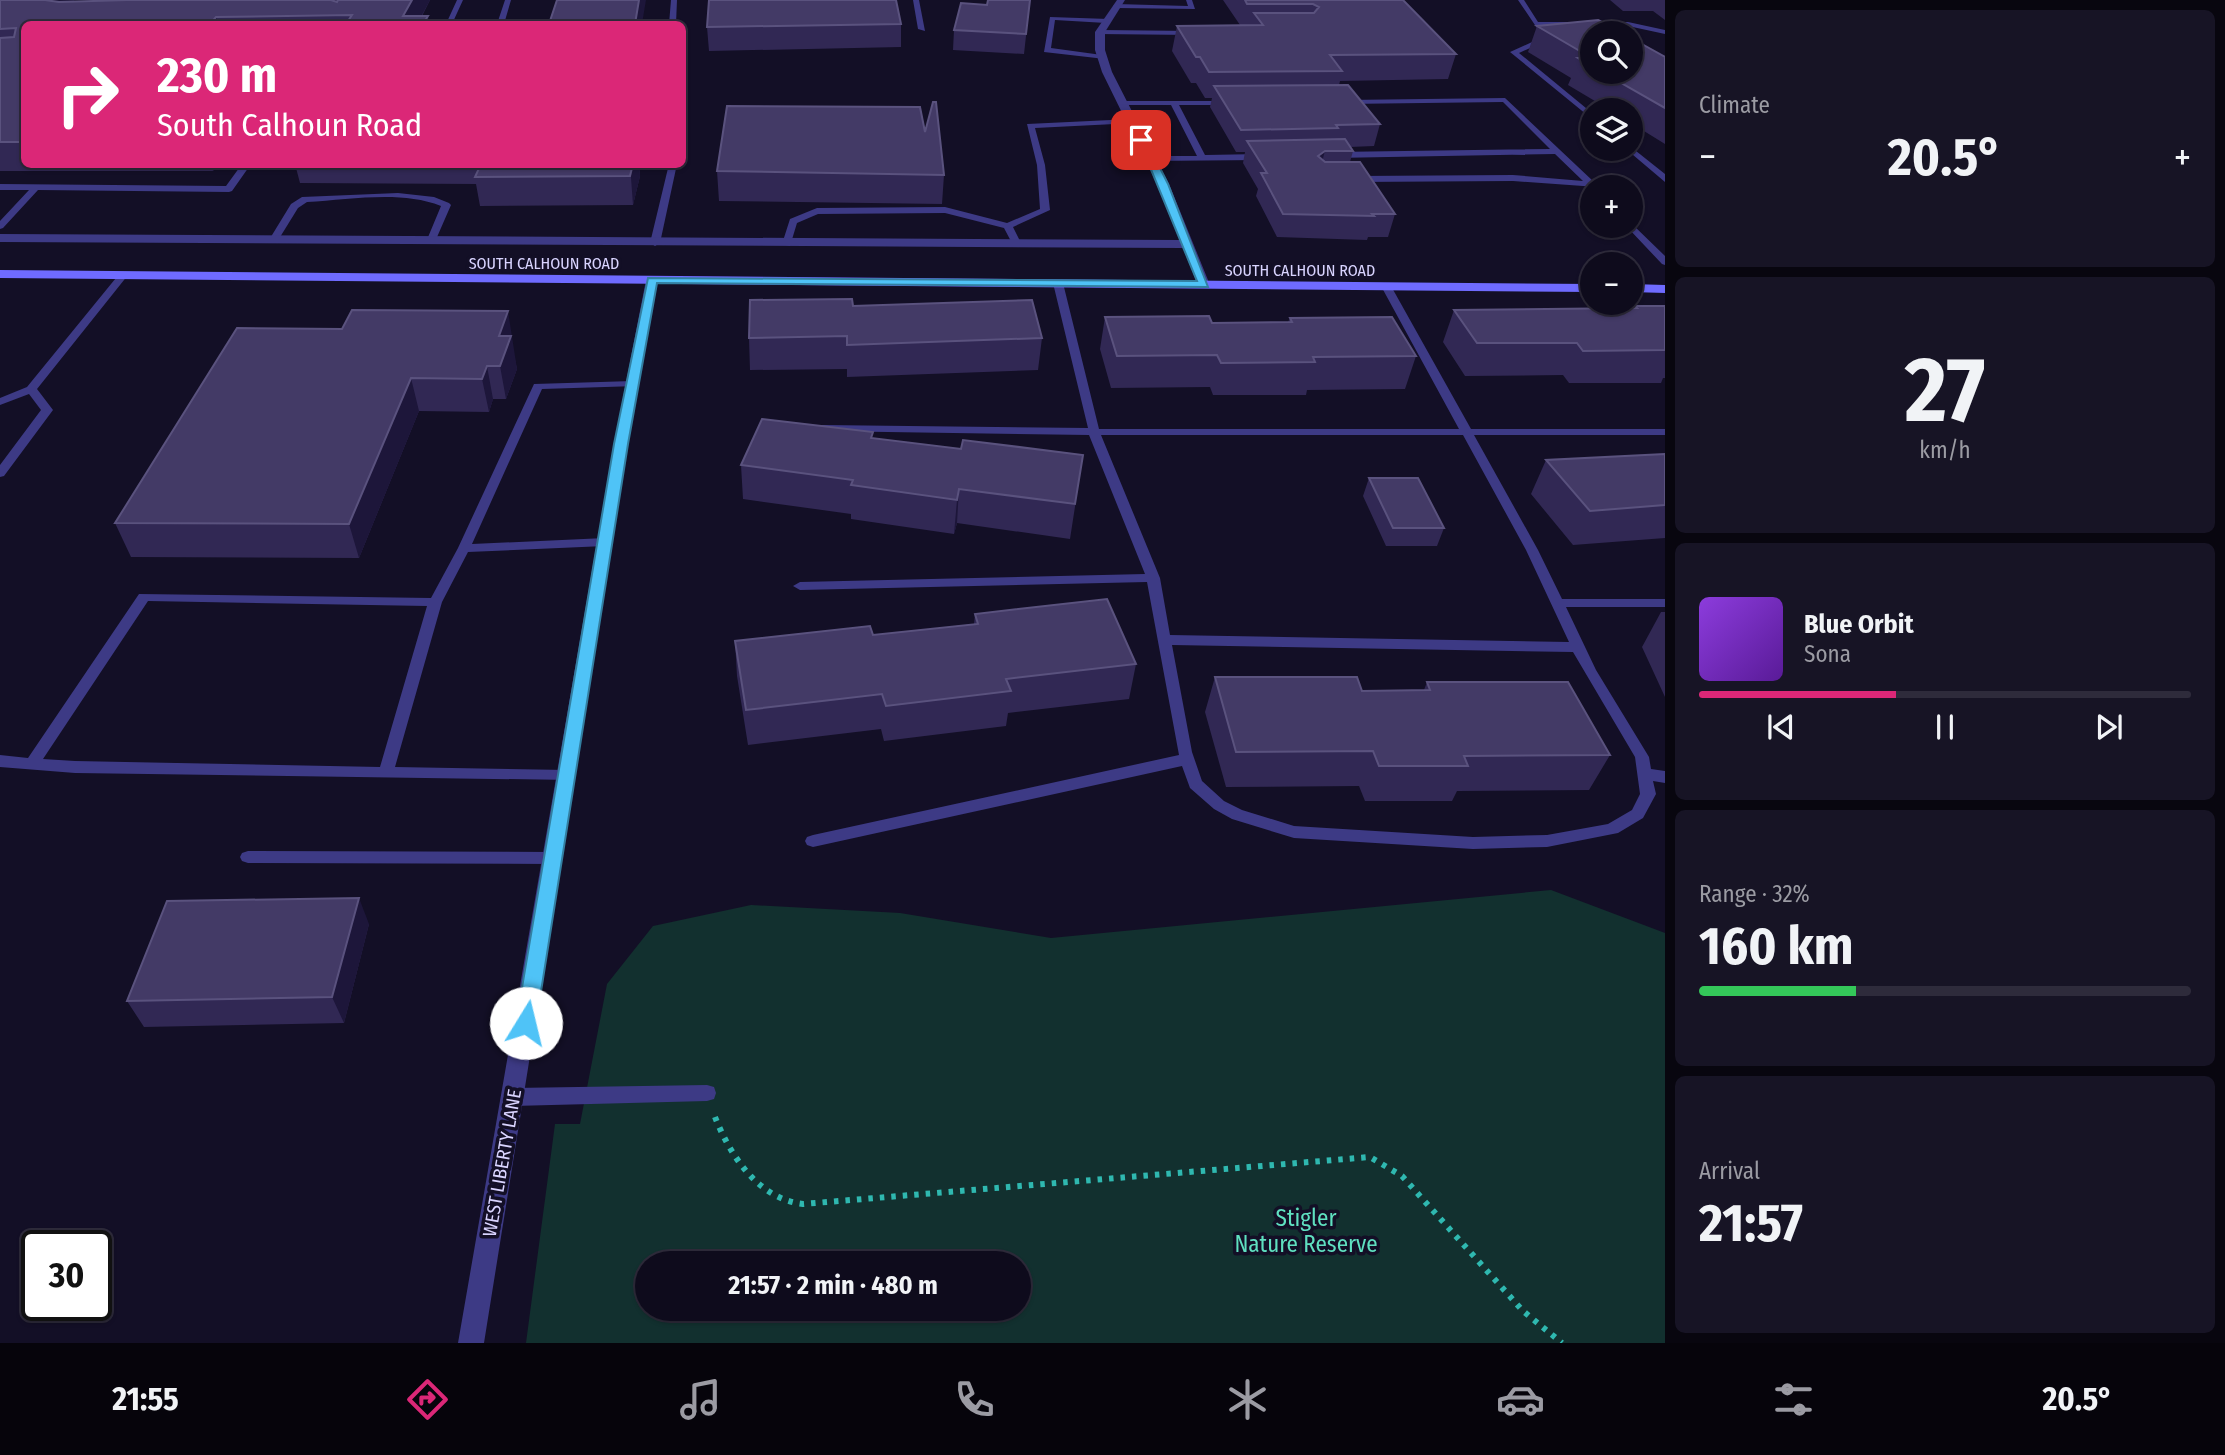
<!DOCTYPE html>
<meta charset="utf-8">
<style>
body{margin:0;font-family:"Fira Sans Condensed",sans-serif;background:#171425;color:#f1f3f6;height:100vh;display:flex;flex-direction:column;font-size:26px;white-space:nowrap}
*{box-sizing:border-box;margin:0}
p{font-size:23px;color:#9b9ba3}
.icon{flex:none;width:38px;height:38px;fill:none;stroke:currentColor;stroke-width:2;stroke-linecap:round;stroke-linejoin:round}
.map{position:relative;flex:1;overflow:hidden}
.panel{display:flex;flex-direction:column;gap:10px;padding:10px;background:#08060f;width:560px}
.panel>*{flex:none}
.top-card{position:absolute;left:21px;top:21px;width:665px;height:147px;border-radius:10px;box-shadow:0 2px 5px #0004,0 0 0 2px #2e2b3b;background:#db2777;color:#fff;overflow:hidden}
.fabs{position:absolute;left:1580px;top:21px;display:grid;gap:14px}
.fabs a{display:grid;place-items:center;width:63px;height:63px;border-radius:50%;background:#0e0b1c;box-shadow:0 2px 5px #0004,0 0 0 2px #2e2b3b;font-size:35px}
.speed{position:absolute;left:21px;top:1230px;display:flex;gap:14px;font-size:35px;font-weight:700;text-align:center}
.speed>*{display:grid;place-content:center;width:91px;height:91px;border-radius:50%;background:#0e0b1c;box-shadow:0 2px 5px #0004,0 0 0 2px #2e2b3b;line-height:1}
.speed .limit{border:4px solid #111;border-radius:10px;background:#fff;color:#111}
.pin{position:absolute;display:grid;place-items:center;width:60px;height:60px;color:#fff;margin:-30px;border-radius:14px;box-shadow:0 4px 10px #0006}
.me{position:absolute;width:77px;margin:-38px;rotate:9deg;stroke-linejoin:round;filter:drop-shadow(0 0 5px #0008)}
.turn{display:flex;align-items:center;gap:24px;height:147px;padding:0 21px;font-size:32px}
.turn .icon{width:91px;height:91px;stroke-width:2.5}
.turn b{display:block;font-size:49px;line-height:60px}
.big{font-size:52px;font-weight:700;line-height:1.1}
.panel .tile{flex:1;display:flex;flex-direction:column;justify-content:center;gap:10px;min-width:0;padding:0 24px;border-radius:10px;background:#171425}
.panel .dial{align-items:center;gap:0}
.dial b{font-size:91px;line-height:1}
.song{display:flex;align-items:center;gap:21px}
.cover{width:84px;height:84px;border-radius:10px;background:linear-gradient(135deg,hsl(270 70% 55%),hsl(270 70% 35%))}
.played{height:7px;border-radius:4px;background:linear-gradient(90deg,#db2777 40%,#2e2b3b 40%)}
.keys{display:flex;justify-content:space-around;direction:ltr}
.heat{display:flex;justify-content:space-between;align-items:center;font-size:38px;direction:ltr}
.charge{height:10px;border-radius:5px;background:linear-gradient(90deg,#34c759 32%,#2e2b3b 0)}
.trip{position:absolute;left:635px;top:1251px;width:396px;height:70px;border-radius:35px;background:#0e0b1c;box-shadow:0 2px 5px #0004,0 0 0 2px #2e2b3b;font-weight:700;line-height:70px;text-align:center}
.dock{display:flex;height:112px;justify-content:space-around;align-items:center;background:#06040b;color:#9b9ba3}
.dock .icon{width:49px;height:49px}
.dock .selected{color:#db2777}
.dock b{font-size:32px;color:#f1f3f6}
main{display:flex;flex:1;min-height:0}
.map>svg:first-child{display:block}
.green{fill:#12302f;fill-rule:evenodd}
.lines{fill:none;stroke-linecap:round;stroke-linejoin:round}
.path{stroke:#2fb8b0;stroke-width:6;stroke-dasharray:4.5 7;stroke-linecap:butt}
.lane{fill:#3d3a85;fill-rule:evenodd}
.street{fill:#3d3a85;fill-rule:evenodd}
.secondary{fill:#6f6bff;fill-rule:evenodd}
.wall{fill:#312854}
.shaded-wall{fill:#1d163a}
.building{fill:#433a66;stroke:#5a527e;stroke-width:2}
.route{fill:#4fc3f7;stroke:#337fa1;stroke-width:2}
.labels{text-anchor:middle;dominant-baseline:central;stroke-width:7;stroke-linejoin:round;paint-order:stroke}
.far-street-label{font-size:16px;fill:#d9d4ff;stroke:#130f26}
.street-label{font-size:19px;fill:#d9d4ff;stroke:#130f26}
.near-park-label{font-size:23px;fill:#5fe0c0;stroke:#130f26}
</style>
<main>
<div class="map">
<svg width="1665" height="1343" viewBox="0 0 1665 1343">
<rect width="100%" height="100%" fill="#130f26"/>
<path class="green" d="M1551 890 1665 933V1343H526L555 1124H580L607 984 653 926 751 905 900 913 1051 938ZM648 1264H1018V1309H648Z"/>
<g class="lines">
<path class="path" d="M715 1117C730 1155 758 1199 803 1204L1370 1157 1402 1176 1523 1311 1562 1343"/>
<path class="lane" d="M457 0H463L452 24H446Z
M505 0H511L504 24H497Z
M671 0H677L676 24H669Z
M913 0H919L925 31 918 29Z
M1186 0H1192L1195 9 1116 8 1113 6 1116 4 1188 6Z
M1518 0H1524L1538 22H1628L1665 30V34L1628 26H1541L1545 32 1541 34Z
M1050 17 1109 19 1106 23 1055 20 1051 48 1102 55 1106 57 1105 59 1044 52Z
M1100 30 1194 31 1198 33 1194 35 1097 34Z
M1543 37 1550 39 1519 53 1592 113V119L1510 52Z
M1505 98 1594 182 1597 187 1513 181 1355 182 1351 179 1355 176 1513 175 1583 181 1555 154 1334 158 1330 155 1334 152 1550 149 1503 102 1345 104 1341 102 1345 100Z
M1120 101H1233V105H1179L1205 155 1261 154 1265 157 1261 160 1148 161V157L1151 156H1197L1171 105H1120Z
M1132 119 1136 121 1135 123 1035 128 1045 165 1050 210 1013 227 1022 245 1020 247H1014L1004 228 945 213 818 214 797 223 790 246 782 244 790 219 817 208 945 207 1007 223 1040 209 1037 165 1027 124Z
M1631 147 1665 174V182L1626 149H1631Z
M242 164H251L232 191 229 192 38 190 3 228 0 229V221L29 190H0V184L226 186Z
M669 164H677L660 243 655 246 650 243Z
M398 193 434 197 449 203 451 205 434 244 426 242 441 206C400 190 350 200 307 202L298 208 277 242 269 240 291 204 302 197Z
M1631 223 1665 256V265L1662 264 1628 228 1627 226H1631Z
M120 273 128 275 37 389 53 410 4 476 0 477V465L41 410 29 394 0 405V398L27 387Z
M1058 280 1063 283 1099 429H1459L1381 286 1386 283 1391 286 1471 429H1665V435H1474L1538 550 1562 599H1665V607H1566L1596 670 1649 757 1651 769 1665 771V783L1653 781 1656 794 1643 818 1618 833 1547 847 1473 849 1294 838 1232 819 1214 809 1190 788 1182 766 813 847 807 845 805 841 807 837 813 835 1179 755 1147 582 800 590 793 586 800 582 1145 574 1089 435 822 431 816 428 822 425 1088 428 1053 283ZM1101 435H1463L1526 550 1569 642 1170 635 1160 578ZM1172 645 1573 652 1635 757 1640 794 1632 810 1608 824 1547 835 1473 837 1294 826 1242 810 1224 801 1202 781 1192 752Z
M633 381 637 382V386L542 389 472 544 605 538 611 542 605 546 468 552 442 602 395 767 567 770 572 772 575 776 572 780 75 773 0 767V755L28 758 139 594 431 598 458 548 534 384ZM148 601 427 606 380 767 75 761 43 759Z
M248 851 553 852 559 854 561 858 559 862 553 864 248 863 242 861 240 857 242 853Z
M707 1085 714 1087 716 1093 714 1099 707 1101 513 1106 506 1103 504 1097 506 1091 513 1088Z"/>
<path class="street" d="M1117 0H1125L1105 32V50L1112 72 1169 184 1210 285 1208 288 1198 285 1183 248 0 242V234L1180 240 1157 184 1102 72 1095 50V32Z
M652 276 658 280 628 444 484 1343H458L614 444 646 280Z"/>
<path class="secondary" d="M0 270 1592 284V292L0 278Z
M1631 284 1665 285V293L1631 292Z"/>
</g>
<path class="wall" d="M0 0 74 1 430 0 422 16 429 24H24V164H219L213 171H0Z
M1030 0 1024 54 953 50 954 30 987 5Z
M1223 0H1403L1456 54 1448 79 1340 81 1339 85 1380 124 1374 146 1350 147 1353 151 1350 162 1395 214 1388 237H1368L1367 240 1277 237 1256 196 1258 189 1243 163 1245 152H1236L1210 107 1212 98H1205L1196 83H1191L1172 51 1177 26 1240 25Z
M1610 0H1665V20L1653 11H1623Z
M901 24V47L709 51 707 27Z
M1537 26 1592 33V72H1631L1665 57V144L1631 123V110H1610L1568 85 1571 78 1528 52Z
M925 132 944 175 942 204 719 201 717 171Z
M295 164H639L640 176 633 205 480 206 476 184 300 183Z
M853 306 1042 338 1038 370 847 377V369L750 370 749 338Z
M1635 306H1665V378H1663L1661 383H1569L1563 375 1465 376 1443 342 1454 310 1634 308Z
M1105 317 1212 323 1288 322 1290 318 1416 356 1405 389 1307 390 1306 395H1213L1210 387 1111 388 1100 349Z
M342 329 513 343 512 346 517 369 506 399H493L489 412 419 411 359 558 131 557 115 523Z
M873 432 872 438 961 449 1083 455 1070 539 957 523 954 534 851 519V514L743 499 741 465Z
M1665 454V538L1573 545 1531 494 1546 460Z
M1369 478 1444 528 1437 546H1386L1363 496Z
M1661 612H1665V697L1642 647Z
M975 614 1136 664 1129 699 1008 713 1006 726 884 741 881 729 748 745 737 676 735 641 873 635 974 624Z
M1215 677 1362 691 1424 690 1427 682 1610 755 1589 790 1457 791 1452 801H1365L1359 786 1226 787 1205 712Z
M369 924 344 1023 144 1027 127 1001Z"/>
<path class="shaded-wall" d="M45 0H74L76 5 44 1Z
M412 0H430L417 24 403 16Z
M639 0H646L642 24H635Z
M428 16 429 24H423Z
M216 17 219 24H210Z
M1325 151 1319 173 1318 156Z
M211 164H219L213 171Z
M630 164H639L640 176 633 205Z
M508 311 517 369 506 399 500 366 499 336Z
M487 366 493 399 489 412 482 379Z
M411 378 419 411 359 558 349 524Z
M959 489 957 523 954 534 957 500Z
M359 898 369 924 344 1023 332 997Z"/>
<path class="building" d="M0 0H45L59 2 127 0H331L337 2 338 0H412L403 16H428L423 24H346L352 15 216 17 210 24H24V142H0V38L14 37 16 28 0 29Z
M557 0H639L635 24H549Z
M709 0H896L901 24 707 27Z
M988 0H1030L1026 34 954 30 961 3 987 5Z
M1245 0H1403L1456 54 1330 55 1342 71 1209 72 1200 57H1196L1177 26 1263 25 1254 13H1314L1319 7 1313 4H1247Z
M1598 20 1622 33H1592V66L1578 58 1590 57 1537 26Z
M1631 38 1665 57V108L1602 72H1631Z
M1348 85 1380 124 1336 125 1338 128 1241 130 1214 86Z
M933 102H936L944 175 717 171 727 106 920 107 925 132Z
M1345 139 1353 151H1325L1318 156 1325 162H1360L1395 214H1372L1374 216 1283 214 1261 173H1267L1247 141Z
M481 164H633L630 176 475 177Z
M852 299 853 306 1032 300 1042 338 847 345V336L749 338 750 300Z
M1635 306H1665V350L1583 351 1577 343H1477L1454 310 1637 308Z
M352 310 508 311 499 336H511L500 366H487L482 379 411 378 349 524 115 523 237 328 342 329Z
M1209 316 1212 323 1292 322 1290 318 1392 317 1416 356 1313 357 1315 362 1221 363 1217 355 1117 356 1105 317Z
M762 419 873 432 871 438 961 449 963 440 1083 455 1075 504 959 489 957 500 851 485 853 480 741 465Z
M1665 454V505L1590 511 1546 460Z
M1369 478H1418L1444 528H1393Z
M1107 599 1136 664 1006 679 1011 691 886 706 882 694 746 710 735 641 870 626 873 635 978 624 975 614Z
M1215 677H1357L1362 691 1430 690 1427 682H1568L1610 755 1464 756 1468 766H1379L1373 751 1236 752Z
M359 898 332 997 127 1001 167 901Z"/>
<path class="route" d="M1138 138 1146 140 1168 184 1208 287 657 283 628 444 536 1023 534 1030 526 1032 519 1030 516 1023 614 444 648 278 1197 281Z"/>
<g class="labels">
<g class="far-street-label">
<text x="544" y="263">SOUTH CALHOUN ROAD</text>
<text x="1300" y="270">SOUTH CALHOUN ROAD</text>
</g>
<g class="street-label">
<text transform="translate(502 1163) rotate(-80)">WEST LIBERTY LANE</text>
</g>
<g class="near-park-label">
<text x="1306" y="1218">Stigler<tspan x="1306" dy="26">Nature Reserve</tspan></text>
</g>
</g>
</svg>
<div class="fabs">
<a><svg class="icon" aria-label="search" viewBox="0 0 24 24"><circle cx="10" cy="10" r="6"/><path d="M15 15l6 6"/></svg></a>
<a><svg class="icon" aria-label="layers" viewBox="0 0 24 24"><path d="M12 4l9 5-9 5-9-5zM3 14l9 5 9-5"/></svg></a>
<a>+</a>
<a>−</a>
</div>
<div class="speed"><div class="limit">30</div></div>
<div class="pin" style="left:1141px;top:140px;background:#d93025"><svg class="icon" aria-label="arrive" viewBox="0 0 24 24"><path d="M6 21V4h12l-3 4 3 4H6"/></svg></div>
<svg class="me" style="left:526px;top:1023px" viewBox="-20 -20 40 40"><circle r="19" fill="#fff"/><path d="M0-13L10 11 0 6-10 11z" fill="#4fc3f7"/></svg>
<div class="trip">21:57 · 2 min · 480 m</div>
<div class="top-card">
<div class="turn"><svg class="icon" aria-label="right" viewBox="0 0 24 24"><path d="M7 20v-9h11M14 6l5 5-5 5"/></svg><div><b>230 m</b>South Calhoun Road</div></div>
</div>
</div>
<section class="panel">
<div class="tile"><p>Climate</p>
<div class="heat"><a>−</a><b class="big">20.5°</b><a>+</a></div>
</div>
<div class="tile dial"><b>27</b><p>km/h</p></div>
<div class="tile">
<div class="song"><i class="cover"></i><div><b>Blue Orbit</b><p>Sona</p></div></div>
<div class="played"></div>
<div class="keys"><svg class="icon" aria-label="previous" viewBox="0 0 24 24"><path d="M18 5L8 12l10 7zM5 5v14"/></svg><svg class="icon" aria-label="pause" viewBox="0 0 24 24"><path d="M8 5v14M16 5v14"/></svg><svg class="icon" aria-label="next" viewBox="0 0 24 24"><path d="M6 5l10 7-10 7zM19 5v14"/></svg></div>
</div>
<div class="tile"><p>Range · 32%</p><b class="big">160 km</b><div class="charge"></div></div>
<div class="tile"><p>Arrival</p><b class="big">21:57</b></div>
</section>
</main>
<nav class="dock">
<b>21:55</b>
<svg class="icon selected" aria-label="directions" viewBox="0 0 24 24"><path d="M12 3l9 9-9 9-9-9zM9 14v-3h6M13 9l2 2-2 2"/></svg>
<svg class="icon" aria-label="music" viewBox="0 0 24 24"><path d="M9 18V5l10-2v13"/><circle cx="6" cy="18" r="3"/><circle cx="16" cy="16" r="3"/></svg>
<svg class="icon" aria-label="phone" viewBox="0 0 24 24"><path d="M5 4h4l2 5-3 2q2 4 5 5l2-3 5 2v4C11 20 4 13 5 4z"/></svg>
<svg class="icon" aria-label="climate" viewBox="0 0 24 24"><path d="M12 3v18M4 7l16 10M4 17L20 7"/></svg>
<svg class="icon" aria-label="car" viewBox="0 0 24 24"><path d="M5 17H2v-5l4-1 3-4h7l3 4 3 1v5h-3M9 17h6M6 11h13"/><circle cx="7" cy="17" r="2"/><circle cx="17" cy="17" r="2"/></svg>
<svg class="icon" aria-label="filters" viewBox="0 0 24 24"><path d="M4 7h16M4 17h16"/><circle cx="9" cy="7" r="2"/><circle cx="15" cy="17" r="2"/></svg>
<b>20.5°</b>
</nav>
